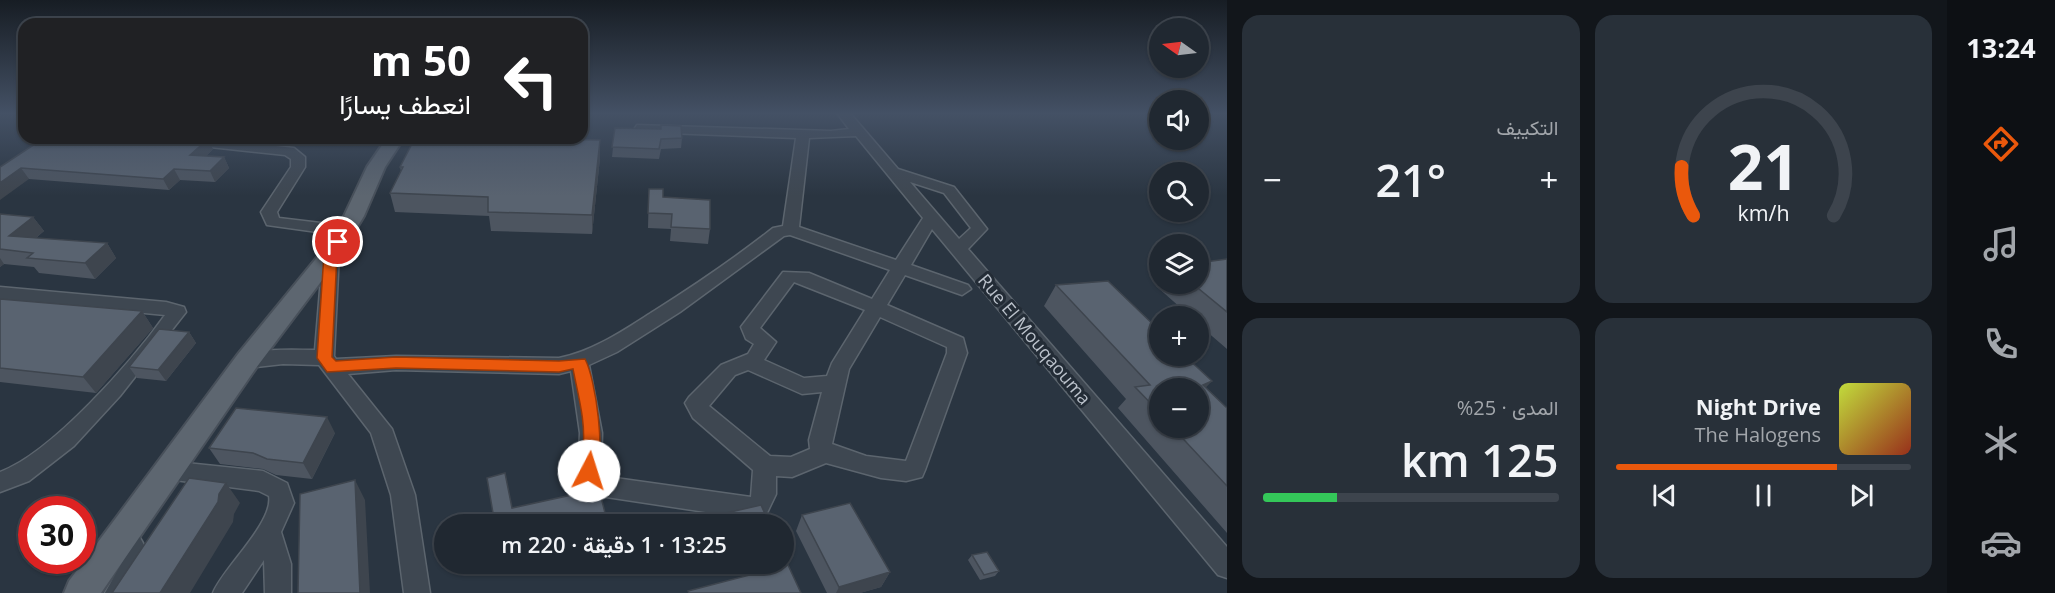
<!DOCTYPE html>
<html lang="ar">
<meta charset="utf-8">
<style>
body{margin:0;font-family:"Open Sans",Vazirmatn,sans-serif;background:#283039;color:#f1f3f6;direction:rtl;height:100vh;display:flex;flex-direction:column;font-size:22px;white-space:nowrap}
*{box-sizing:border-box;margin:0}
p{font-size:20px;color:#a2a6ab}
.icon{flex:none;width:33px;height:33px;fill:none;stroke:currentColor;stroke-width:2;stroke-linecap:round;stroke-linejoin:round}
.map{position:relative;flex:1;overflow:hidden;direction:ltr}
.details{display:flex;flex-direction:column;gap:15px;padding:15px;background:#12161b;width:720px}
.details>*{flex:none}
.guide{position:absolute;left:18px;top:18px;width:570px;height:126px;border-radius:18px;box-shadow:0 2px 4px #0004,0 0 0 2px #3d444d;direction:rtl;background:#202124;color:#fff;overflow:hidden}
.needle{width:39px;rotate:284deg}
.tools{position:absolute;left:1149px;top:18px;display:grid;gap:12px}
.tools a{display:grid;place-items:center;width:60px;height:60px;border-radius:50%;background:#202831;box-shadow:0 2px 4px #0004,0 0 0 2px #3d444d;font-size:30px}
.speed{position:absolute;left:18px;top:496px;display:flex;gap:12px;font-size:30px;font-weight:700;text-align:center}
.speed>*{display:grid;place-content:center;width:78px;height:78px;border-radius:50%;background:#202831;box-shadow:0 2px 4px #0004,0 0 0 2px #3d444d;line-height:1}
.speed .limit{border:9px solid #d22;background:#fff;color:#111}
.pin{position:absolute;display:grid;place-items:center;width:51px;height:51px;color:#fff;margin:-26px;border:3px solid #fff;border-radius:50%;box-shadow:0 2px 6px #0007}
.me{position:absolute;width:66px;margin:-33px;rotate:5deg;stroke-linejoin:round;filter:drop-shadow(0 0 4px #0008)}
.turn{display:flex;align-items:center;gap:21px;height:126px;padding:0 18px;font-size:27px}
.turn .icon{width:78px;height:78px;stroke-width:2.5}
.turn b{display:block;font-size:42px;line-height:51px}
.big{font-size:45px;font-weight:600;line-height:1.1}
.details .card{flex:1;display:flex;flex-direction:column;justify-content:center;gap:9px;min-width:0;padding:0 21px;border-radius:18px;background:#283039}
.details .dial{align-items:center;gap:0}
.dial svg{height:156px;overflow:visible;fill:none;stroke:#3d444d;stroke-width:7;stroke-linecap:round;text-anchor:middle}
.dial text{fill:#f1f3f6;stroke:none}
.song{display:flex;align-items:center;gap:18px}
.cover{width:72px;height:72px;border-radius:9px;background:linear-gradient(135deg,hsl(70 70% 55%),hsl(10 70% 35%))}
.played{height:6px;border-radius:3px;background:linear-gradient(90deg,#ea580c 75%,#3d444d 75%)}
.keys{display:flex;justify-content:space-around;direction:ltr}
.heat{display:flex;justify-content:space-between;align-items:center;font-size:33px;direction:ltr}
.charge{height:9px;border-radius:4px;background:linear-gradient(90deg,#34c759 25%,#3d444d 0)}
.details .tiles{flex:1;display:grid;gap:15px;grid-template-columns:repeat(2,1fr)}
.trip{position:absolute;left:434px;top:514px;width:360px;height:60px;border-radius:30px;background:#202831;box-shadow:0 2px 4px #0004,0 0 0 2px #3d444d;font-weight:600;line-height:60px;text-align:center;direction:rtl}
main{display:flex;flex:1;min-height:0}
.dock{display:flex;flex-direction:column;width:108px;justify-content:space-around;align-items:center;background:#0d1014;color:#a2a6ab}
.dock .icon{width:42px;height:42px}
.dock .active{color:#ea580c}
.dock b{font-size:27px;color:#f1f3f6}
.map>svg:first-child{display:block}
.lines{fill:none;stroke-linecap:round;stroke-linejoin:round}
.minor-casing{stroke:#5c656e;stroke-width:3}
.major-casing{stroke:#48505a;stroke-width:4}
.minor{fill:#3e4751;fill-rule:evenodd}
.major{fill:#5d6670;fill-rule:evenodd}
.wall{fill:#4d5560;fill-rule:evenodd}
.shaded-wall{fill:#3e454e}
.building{fill:#596370;stroke:#3e454e;stroke-width:1.5}
.route{fill:#ea580c;stroke:#983908;stroke-width:1.5}
.labels{text-anchor:middle;dominant-baseline:central;stroke-width:6;stroke-linejoin:round;paint-order:stroke}
.street-label{font-size:18px;fill:#bbc2cb;stroke:#232c36}
</style>
<main>
<nav class="dock">
<b>13:24</b>
<svg class="icon active" aria-label="directions" viewBox="0 0 24 24"><path d="M12 3l9 9-9 9-9-9zM9 14v-3h6M13 9l2 2-2 2"/></svg>
<svg class="icon" aria-label="music" viewBox="0 0 24 24"><path d="M9 18V5l10-2v13"/><circle cx="6" cy="18" r="3"/><circle cx="16" cy="16" r="3"/></svg>
<svg class="icon" aria-label="phone" viewBox="0 0 24 24"><path d="M5 4h4l2 5-3 2q2 4 5 5l2-3 5 2v4C11 20 4 13 5 4z"/></svg>
<svg class="icon" aria-label="climate" viewBox="0 0 24 24"><path d="M12 3v18M4 7l16 10M4 17L20 7"/></svg>
<svg class="icon" aria-label="car" viewBox="0 0 24 24"><path d="M5 17H2v-5l4-1 3-4h7l3 4 3 1v5h-3M9 17h6M6 11h13"/><circle cx="7" cy="17" r="2"/><circle cx="17" cy="17" r="2"/></svg>
</nav>
<section class="details">
<div class="tiles">
<div class="card dial"><svg viewBox="0 0 100 80">
<path d="M14 69A42 42 0 1 1 86 69"/>
<path d="M14 69A42 42 0 0 1 8 44" stroke="#ea580c"/>
<text x="50" y="56" font-size="32" font-weight="700">21</text>
<text x="50" y="72" font-size="11">km/h</text>
</svg></div>
<div class="card"><p>التكييف</p>
<div class="heat"><a>−</a><b class="big">21°</b><a>+</a></div>
</div>
<div class="card">
<div class="song"><i class="cover"></i><div><b>Night Drive</b><p>The Halogens</p></div></div>
<div class="played"></div>
<div class="keys"><svg class="icon" aria-label="previous" viewBox="0 0 24 24"><path d="M18 5L8 12l10 7zM5 5v14"/></svg><svg class="icon" aria-label="pause" viewBox="0 0 24 24"><path d="M8 5v14M16 5v14"/></svg><svg class="icon" aria-label="next" viewBox="0 0 24 24"><path d="M6 5l10 7-10 7zM19 5v14"/></svg></div>
</div>
<div class="card"><p>المدى · 25%</p><b class="big">125 km</b><div class="charge"></div></div>
</div>
</section>
<div class="map">
<svg width="1227" height="593" viewBox="0 0 1227 593">
<rect width="100%" height="100%" fill="#2a3541"/>
<g class="lines">
<g class="minor-casing">
<path id="minor" d="M837 113H850L898 169 954 187 987 229 968 249 1227 547V578L1218 575 932 229 911 265 968 285 971 289 962 295 905 275 887 305 963 338 967 353 925 470 922 477 906 481 881 478 826 463 792 477 776 476V494L766 515 752 519 593 495 585 492 578 475 580 433 571 371 559 374 396 370 348 374 392 429 415 495 430 593H404L391 495 371 433 319 365 283 364 247 368 240 366 237 361 240 356C264 348 290 350 315 350L323 254 331 249 339 254 334 356 336 359 396 356 559 358C594 351 624 330 654 311 695 285 735 258 773 228L783 226 796 138 642 132 635 128 637 125 831 131 849 129ZM856 136 923 218 896 260 799 227 809 138ZM910 182 944 193 971 228 959 239ZM790 235 890 270 872 299 809 273 783 272 741 327 746 339 754 344 748 354 721 365 689 397 685 403 693 418 753 470 751 497 601 476 602 433 589 365 617 352 680 312 784 236ZM794 282 865 310 832 363 827 376 804 378 764 360 776 342 760 328ZM880 317 947 347V353L906 461 866 456 832 444 849 369ZM748 370 802 394 822 392 809 440 810 449 791 457 770 456 709 406 735 375Z
M157 138H203L294 148 305 157V167L277 212 279 218 346 226 354 231 346 236 267 225 261 212 291 167V159L285 155 164 142Z
M0 287 166 302 184 307 186 312 120 396 74 446 29 481 0 492V472C52 453 133 360 165 315L0 299Z
M167 461 263 471 287 483 294 503 281 532 291 564V593H265L264 560 242 593H213C223 568 274 522 269 496L259 491 159 478 156 471 159 464Z
M122 522C137 528 146 546 150 561L133 593H105L124 559 110 534 113 526Z"/>
</g>
<g class="major-casing">
<path id="major" d="M387 138H404L385 167 364 216 338 259 256 368 101 593H64L69 581 238 354 323 250 344 216 367 167Z"/>
</g>
<use href="#minor" class="minor"/>
<use href="#major" class="major"/>
</g>
<path class="wall" d="M615 128 682 138 681 148 661 149 659 159 612 157Z
M229 138H325L319 145Z
M336 138H359L358 139Z
M415 138H548V139L600 140V158L592 234 491 231 489 216 395 212 390 193 401 171 400 167Z
M213 149 206 156 224 157 229 168 215 182 180 180 169 190 29 179 0 167Z
M649 189 663 197 710 229 708 244 670 241 671 229 648 228Z
M0 214 33 217 44 231 36 238 107 243 116 258 95 279 39 273 34 267 4 264 0 267Z
M1227 259V349L1198 324V316H1190L1156 286 1160 282V284H1198Z
M1056 285 1206 388 1227 408V533L1118 408 1126 399 1044 306ZM1160 388 1198 428H1160Z
M0 299 142 311 153 328 96 393 0 382Z
M189 332 196 343 166 381 137 378 129 367Z
M335 433 312 479 276 475 263 469 220 464 209 448Z
M802 515 890 572 881 587 860 593H827L796 531Z
M972 555 999 571 995 576 980 580 968 560Z
M673 564H710L675 573Z"/>
<path class="shaded-wall" d="M317 138H325L319 145Z
M208 139 213 149 195 166 190 155Z
M600 140V158L592 234V215Z
M224 157 229 168 215 182 210 171Z
M21 168 29 179 0 200V183Z
M174 169 180 180 169 190 163 179Z
M33 217 44 231 20 251 9 236Z
M107 243 116 258 95 279 85 263Z
M0 258 4 264 0 267Z
M142 311 153 328 96 393 83 377Z
M189 332 196 343 166 381 158 370Z
M1212 381 1198 396 1203 385Z
M327 417 335 433 312 479 303 463Z
M355 480 365 500 370 593H360Z
M226 483 240 503 234 514 233 522 190 593H160Z
M677 564H710L675 573Z
M890 572 881 587 860 593H836L839 587Z"/>
<path class="building" d="M661 125 681 126 682 138 661 139 659 149 612 147 615 128 661 129Z
M44 138H117L184 144 190 138H203L208 139 190 155 224 157 210 171 174 169 163 179 21 168 0 183V167Z
M415 138H547V139L600 140 592 215 488 212V197L390 193 403 167H400Z
M649 189H663V197L710 200V229L671 227 672 214 648 213Z
M0 214 33 217 9 236 107 243 85 263 27 258 33 253 0 249Z
M1227 259V312L1193 284H1198V263Z
M1108 281 1160 331V356H1185L1212 381 1203 385 1227 408V486L1173 428H1198V388H1160V413L1135 387 1150 385 1056 285Z
M0 299 142 311 83 377 0 368Z
M159 329 189 332 158 370 129 367Z
M236 408 327 417 303 463 267 459 253 453 209 448Z
M505 473 512 508 599 489 608 525H467L466 520 493 513 487 478Z
M189 478 226 483 219 494 218 502 160 593H112Z
M355 480 360 593H298L300 494Z
M850 503 890 572 839 587 802 515Z
M761 505 770 525H674Z
M987 552 999 571 984 575 972 555Z
M788 565 801 593H689L688 591Z"/>
<linearGradient id="sky" x2="0" y2="1"><stop stop-color="#171d24"/><stop offset="0.58" stop-color="#445165"/><stop offset="1" stop-color="#445165" stop-opacity="0"/></linearGradient>
<rect width="1227" height="196" fill="url(#sky)"/>
<path class="route" d="M338 239 344 242 337 254 332 357 336 361 396 357 559 361 585 359C596 380 606 454 595 476L589 478 583 476C579 467 582 458 583 448 586 422 578 395 573 369L559 372 396 368 327 372 317 358 324 254 334 240Z"/>
<g class="labels">
<g class="street-label">
<text transform="translate(1035 339) rotate(50)">Rue El Mouqaouma</text>
</g>
</g>
</svg>
<div class="tools">
<a><svg class="needle" viewBox="-14 -14 28 28"><path d="M0-13l5 13h-10z" fill="#e53935"/><path d="M0 13l5-13h-10z" fill="#a2a6ab"/></svg></a>
<a><svg class="icon" aria-label="sound" viewBox="0 0 24 24"><path d="M4 9h4l5-4v14l-5-4H4zM17 9q2 3 0 6"/></svg></a>
<a><svg class="icon" aria-label="search" viewBox="0 0 24 24"><circle cx="10" cy="10" r="6"/><path d="M15 15l6 6"/></svg></a>
<a><svg class="icon" aria-label="layers" viewBox="0 0 24 24"><path d="M12 4l9 5-9 5-9-5zM3 14l9 5 9-5"/></svg></a>
<a>+</a>
<a>−</a>
</div>
<div class="speed"><div class="limit">30</div></div>
<div class="pin" style="left:338px;top:242px;background:#d93025"><svg class="icon" aria-label="arrive" viewBox="0 0 24 24"><path d="M6 21V4h12l-3 4 3 4H6"/></svg></div>
<svg class="me" style="left:589px;top:471px" viewBox="-20 -20 40 40"><circle r="19" fill="#fff"/><path d="M0-13L10 11 0 6-10 11z" fill="#ea580c"/></svg>
<div class="trip">13:25 · 1 دقيقة · 220 m</div>
<div class="guide">
<div class="turn"><svg class="icon" aria-label="left" viewBox="0 0 24 24"><path d="M17 20v-9H6M10 6l-5 5 5 5"/></svg><div><b>50 m</b>انعطف يسارًا</div></div>
</div>
</div>
</main>
